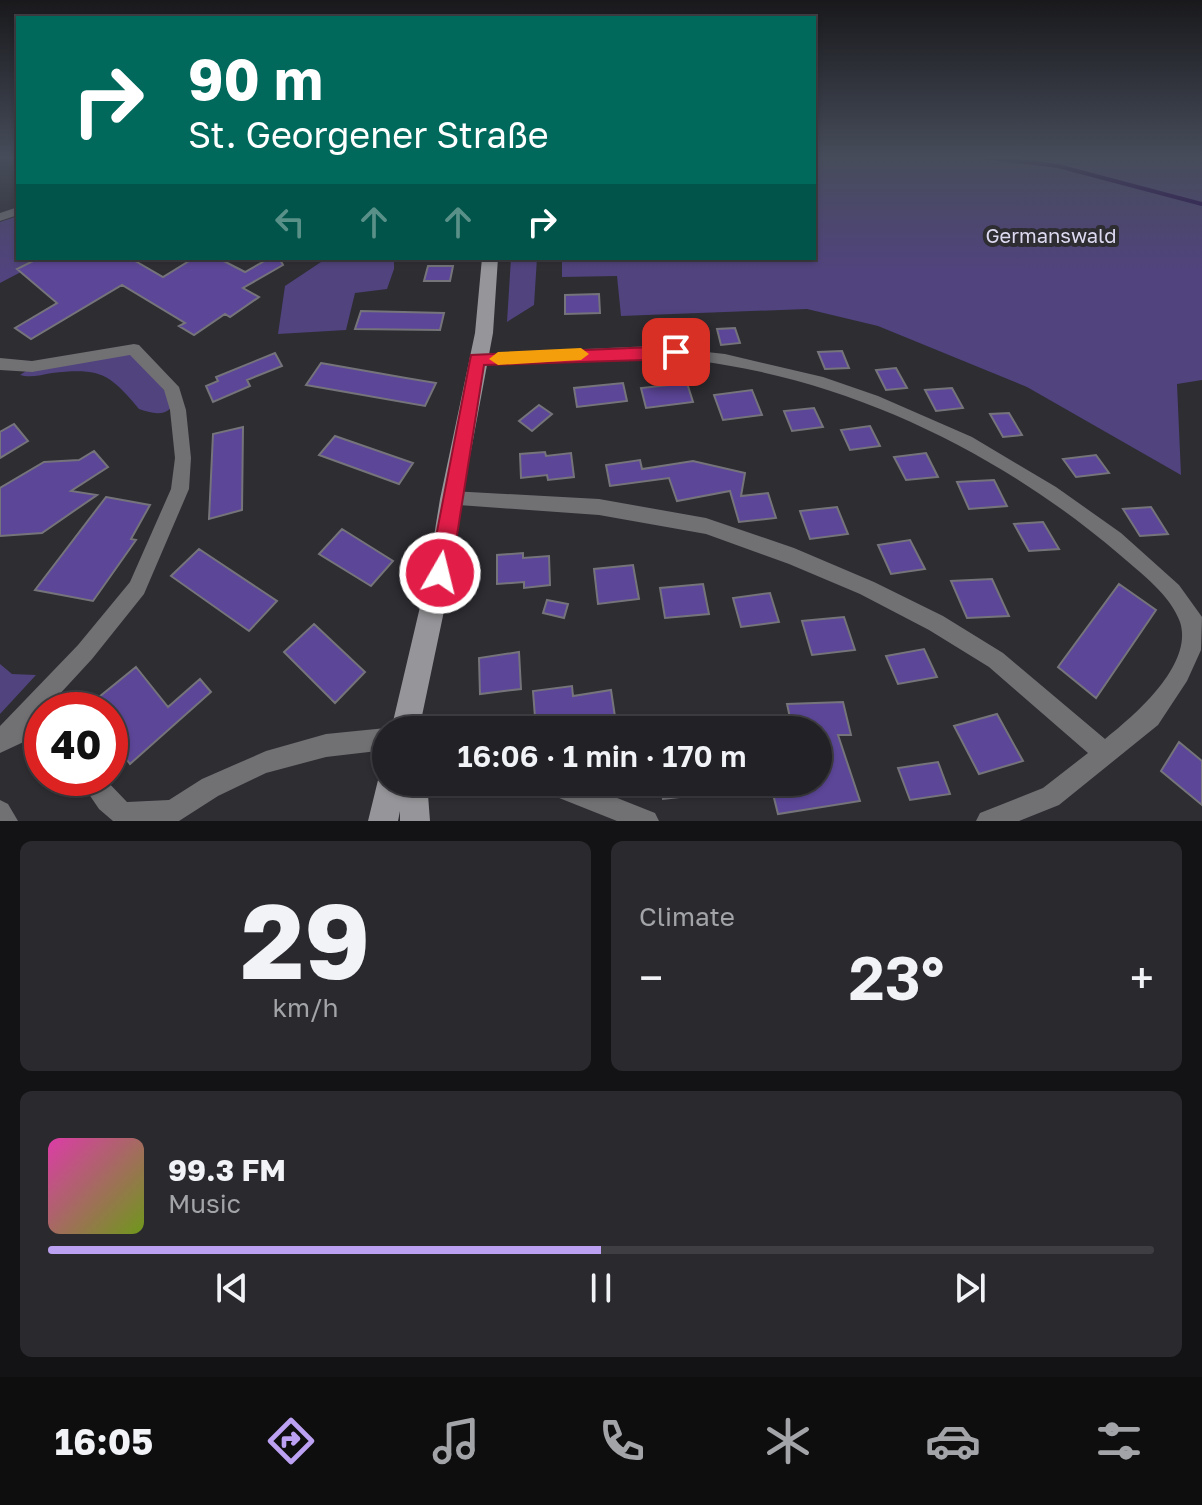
<!DOCTYPE html>
<meta charset="utf-8">
<style>
body{margin:0;font-family:"Golos Text",sans-serif;background:#2a2a2e;color:#f1f3f6;height:100vh;display:flex;flex-direction:column;font-size:30px;white-space:nowrap}
*{box-sizing:border-box;margin:0}
p{font-size:26px;color:#a2a4a7}
.icon{flex:none;width:44px;height:44px;fill:none;stroke:currentColor;stroke-width:2;stroke-linecap:round;stroke-linejoin:round}
.map{position:relative;height:821px;overflow:hidden}
.details{display:flex;flex-direction:column;gap:20px;padding:20px;background:#131315;flex:1}
.details>*{flex:none}
.guide{position:absolute;left:16px;top:16px;width:800px;height:244px;border-radius:0px;box-shadow:0 2px 6px #0004,0 0 0 2px #3f3f43;background:#00695c;color:#fff;overflow:hidden}
.speed{position:absolute;left:24px;top:692px;display:flex;gap:16px;font-size:40px;font-weight:700;text-align:center}
.speed>*{display:grid;place-content:center;width:104px;height:104px;border-radius:50%;background:#222226;box-shadow:0 2px 6px #0004,0 0 0 2px #3f3f43;line-height:1}
.speed .limit{border:12px solid #d22;background:#fff;color:#111}
.pin{position:absolute;display:grid;place-items:center;width:68px;height:68px;color:#fff;margin:-34px;border-radius:16px;box-shadow:0 4px 12px #0006}
.me{position:absolute;width:88px;margin:-44px;rotate:8deg;stroke-linejoin:round;filter:drop-shadow(0 0 6px #0008)}
.turn{display:flex;align-items:center;gap:28px;height:168px;padding:0 40px;font-size:36px}
.turn .icon{width:104px;height:104px;stroke-width:2.5}
.turn b{display:block;font-size:56px;line-height:68px}
.lanes{display:flex;align-items:center;height:76px;padding:0 40px;background:#0003;justify-content:center;gap:40px;direction:ltr}
.lanes .off{opacity:.35}
.big{font-size:60px;font-weight:600;line-height:1.1}
.details .tile{flex:1;display:flex;flex-direction:column;justify-content:center;gap:12px;min-width:0;padding:0 28px;border-radius:12px;background:#2a2a2e}
.details .dial{align-items:center;gap:0}
.dial b{font-size:104px;line-height:1}
.song{display:flex;align-items:center;gap:24px}
.cover{width:96px;height:96px;border-radius:12px;background:linear-gradient(135deg,hsl(320 70% 55%),hsl(80 70% 35%))}
.played{height:8px;border-radius:4px;background:linear-gradient(90deg,#bca0f2 50%,#3f3f43 50%)}
.keys{display:flex;justify-content:space-around;direction:ltr}
.heat{display:flex;justify-content:space-between;align-items:center;font-size:44px;direction:ltr}
.details .tiles{flex:1;display:grid;gap:20px;grid-template-columns:1fr 1fr}
.tile:last-child{grid-column:span 2}
.trip{position:absolute;left:372px;top:716px;width:460px;height:80px;border-radius:40px;background:#222226;box-shadow:0 2px 6px #0004,0 0 0 2px #3f3f43;font-weight:600;line-height:80px;text-align:center}
.tabs{display:flex;height:128px;justify-content:space-around;align-items:center;background:#0e0e0f;color:#a2a4a7}
.tabs .icon{width:56px;height:56px}
.tabs .active{color:#bca0f2}
.tabs b{font-size:36px;color:#f1f3f6}
.map>svg:first-child{display:block}
.green{fill:#51437e}
.lines{fill:none;stroke-linecap:round;stroke-linejoin:round}
.stream{stroke:#220050;stroke-width:4}
.building{fill:#5c4698;stroke:#75747a;stroke-width:2}
.street{fill:#717073;fill-rule:evenodd}
.secondary{fill:#96969a;fill-rule:evenodd}
.route{fill:#e11d48;stroke:#92132f;stroke-width:2}
.slow{fill:#f59e0b}
.labels{text-anchor:middle;dominant-baseline:central;stroke-width:8;stroke-linejoin:round;paint-order:stroke}
.far-park-label{font-size:20px;fill:#ddd9f0;stroke:#2e2d32}
</style>
<div class="map">
<svg width="1202" height="821" viewBox="0 0 1202 821">
<rect width="100%" height="100%" fill="#2e2d32"/>
<path class="green" d="M814 157H1202V380L1177 384 1181 475 1027 387 878 326 807 309 621 316 617 276 562 277V258H814Z
M18 216V258H39L17 268 21 272 0 283V222Z
M327 258H394V269L387 289 355 293 346 330 278 334 285 286Z
M511 258H537L534 305 507 322Z
M131 354 140 359 174 403C167 418 151 413 139 409 109 373 100 368 52 373 41 375 30 378 20 375L26 371Z
M0 664 12 674 36 675 0 714Z"/>
<g class="lines">
<path class="stream" d="M982 157 1058 166 1202 204"/>
</g>
<path class="building" d="M39 258H130L163 277 194 258H218L245 272 270 258H279L283 265 243 288 259 297 230 317 225 314 194 335 179 326 185 323 122 285 31 339 15 328 57 303 17 269Z
M428 266H453L450 281H424Z
M599 294 600 313 565 314V295Z
M361 311 444 313 440 330 355 329Z
M735 328 740 343 721 345 717 329Z
M842 351 849 368 825 369 818 352Z
M275 353 282 366 247 380 250 386 213 402 206 386 218 381 216 377Z
M321 363 406 378 436 383 425 406 306 385Z
M896 368 907 388 886 390 876 370Z
M623 383 627 401 577 407 574 388Z
M687 383 693 402 646 408 641 388Z
M952 388 963 408 936 411 925 390Z
M752 390 762 415 723 420 714 395Z
M539 405 552 414 532 431 519 421Z
M814 408 823 427 792 431 784 411Z
M1009 413 1022 435 1003 437 990 414Z
M14 424 28 441 0 458V432Z
M870 426 880 446 850 450 841 430Z
M243 427 242 510 209 519 213 434Z
M335 436 413 463 399 484 319 455Z
M94 451 108 467 71 491 97 495 42 533 0 536V488L44 462 79 460Z
M545 452 546 456 571 453 574 477 548 480 547 475 521 478 520 454Z
M926 453 938 477 906 480 894 457Z
M1096 455 1109 473 1076 477 1063 459Z
M640 460 642 469 693 461 745 473 741 496 768 493 776 518 739 522 730 491 677 501 669 478 610 486 606 465Z
M994 480 1007 506 969 509 957 482Z
M106 497 150 505 131 539 136 540 93 601 35 590Z
M837 507 848 534 810 539 800 511Z
M1151 507 1168 534 1140 536 1123 509Z
M1043 522 1059 549 1029 551 1014 524Z
M342 529 393 561 371 586 319 554Z
M910 540 925 569 891 574 878 545Z
M199 549 277 601 249 631 171 576Z
M523 553V558L549 556 550 585 524 588V582L497 584V555Z
M633 565 639 599 598 604 594 569Z
M992 579 1009 616 967 618 951 581Z
M703 584 709 614 665 618 660 588Z
M1119 584 1156 610 1096 698 1058 667Z
M770 593 779 622 741 627 733 598Z
M547 600 568 604 564 618 543 613Z
M844 617 855 650 812 655 802 621Z
M314 624 365 672 335 703 284 652Z
M924 649 937 677 898 684 886 656Z
M519 652 521 689 480 694 479 658Z
M136 667 168 707 200 679 211 692 130 764 110 737V710H83Z
M572 686 573 696 611 690 617 730H536L533 691Z
M843 702 851 735H838L860 801 778 814 770 782H818V759L825 758 818 726 792 727 787 704Z
M997 714 1023 761 979 774 954 726Z
M1179 742 1202 761V805L1161 771Z
M938 762 950 794 910 800 898 768Z
M660 782H731L732 791 663 799Z"/>
<g class="lines">
<path class="street" d="M18 207V215L0 221V213Z
M134 344 139 345 179 387 186 410 191 458 189 489 144 594 92 659 45 710H42L37 719 42 720V742L30 739 0 753V726L78 645 130 582 171 489 175 458 170 410 164 390 130 355 32 372 0 370V358L32 361Z
M652 346 725 354 823 377 878 396 972 437 1056 487 1121 533 1179 585 1202 617 1201 650 1187 681 1158 725 1059 805 1019 821H976L980 813 1043 788 1088 753 989 667 929 630 860 594 789 564 706 534 599 515 445 504 442 499 445 494 451 491 599 499 706 518 794 548 874 582 943 616 1003 653 1105 739C1134 716 1194 665 1180 622 1171 596 1141 573 1120 555 1009 460 870 389 725 365 642 350 560 362 477 364L469 359 477 354Z
M386 728 391 730H386V750L326 757 266 773 218 796 179 821H113L99 809 78 778H104L127 802 169 800 202 779 266 751 326 734Z
M535 782H577L655 813 659 821H617L539 790Z
M0 800 8 804 18 821H0Z"/>
<path class="secondary" d="M482 258H498L493 333 462 499 452 573 419 730H391L428 573 440 499 475 333Z
M386 769V782H427L430 821H400V811L398 821H368L380 772Z"/>
</g>
<linearGradient id="sky" x2="0" y2="1"><stop stop-color="#19191c"/><stop offset="0.58" stop-color="#464c5a"/><stop offset="1" stop-color="#464c5a" stop-opacity="0"/></linearGradient>
<rect width="1202" height="272" fill="url(#sky)"/>
<path class="route" d="M676 346 685 352 676 359 484 365 451 573 448 580 440 583 432 580 429 573 471 355Z"/>
<path class="slow" d="M581 348 589 354 581 360 498 365 489 359 498 352Z"/>
<g class="labels">
<g class="far-park-label">
<text x="1051" y="235">Germanswald</text>
</g>
</g>
</svg>
<div class="speed"><div class="limit">40</div></div>
<div class="pin" style="left:676px;top:352px;background:#d93025"><svg class="icon" aria-label="arrive" viewBox="0 0 24 24"><path d="M6 21V4h12l-3 4 3 4H6"/></svg></div>
<svg class="me" style="left:440px;top:573px" viewBox="-20 -20 40 40"><circle r="17" fill="#e11d48" stroke="#fff" stroke-width="3"/><path d="M0-11L8 9 0 5-8 9z" fill="#fff"/></svg>
<div class="trip">16:06 · 1 min · 170 m</div>
<div class="guide">
<div class="turn"><svg class="icon" aria-label="right" viewBox="0 0 24 24"><path d="M7 20v-9h11M14 6l5 5-5 5"/></svg><div><b>90 m</b>St. Georgener Straße</div></div>
<div class="lanes"><svg class="icon off" aria-label="left" viewBox="0 0 24 24"><path d="M17 20v-9H6M10 6l-5 5 5 5"/></svg><svg class="icon off" aria-label="ahead" viewBox="0 0 24 24"><path d="M12 20V5M6 11l6-6 6 6"/></svg><svg class="icon off" aria-label="ahead" viewBox="0 0 24 24"><path d="M12 20V5M6 11l6-6 6 6"/></svg><svg class="icon" aria-label="right" viewBox="0 0 24 24"><path d="M7 20v-9h11M14 6l5 5-5 5"/></svg></div>
</div>
</div>
<section class="details">
<div class="tiles">
<div class="tile dial"><b>29</b><p>km/h</p></div>
<div class="tile"><p>Climate</p>
<div class="heat"><a>−</a><b class="big">23°</b><a>+</a></div>
</div>
<div class="tile">
<div class="song"><i class="cover"></i><div><b>99.3 FM</b><p>Music</p></div></div>
<div class="played"></div>
<div class="keys"><svg class="icon" aria-label="previous" viewBox="0 0 24 24"><path d="M18 5L8 12l10 7zM5 5v14"/></svg><svg class="icon" aria-label="pause" viewBox="0 0 24 24"><path d="M8 5v14M16 5v14"/></svg><svg class="icon" aria-label="next" viewBox="0 0 24 24"><path d="M6 5l10 7-10 7zM19 5v14"/></svg></div>
</div>
</div>
</section>
<nav class="tabs">
<b>16:05</b>
<svg class="icon active" aria-label="directions" viewBox="0 0 24 24"><path d="M12 3l9 9-9 9-9-9zM9 14v-3h6M13 9l2 2-2 2"/></svg>
<svg class="icon" aria-label="music" viewBox="0 0 24 24"><path d="M9 18V5l10-2v13"/><circle cx="6" cy="18" r="3"/><circle cx="16" cy="16" r="3"/></svg>
<svg class="icon" aria-label="phone" viewBox="0 0 24 24"><path d="M5 4h4l2 5-3 2q2 4 5 5l2-3 5 2v4C11 20 4 13 5 4z"/></svg>
<svg class="icon" aria-label="climate" viewBox="0 0 24 24"><path d="M12 3v18M4 7l16 10M4 17L20 7"/></svg>
<svg class="icon" aria-label="car" viewBox="0 0 24 24"><path d="M5 17H2v-5l4-1 3-4h7l3 4 3 1v5h-3M9 17h6M6 11h13"/><circle cx="7" cy="17" r="2"/><circle cx="17" cy="17" r="2"/></svg>
<svg class="icon" aria-label="filters" viewBox="0 0 24 24"><path d="M4 7h16M4 17h16"/><circle cx="9" cy="7" r="2"/><circle cx="15" cy="17" r="2"/></svg>
</nav>
